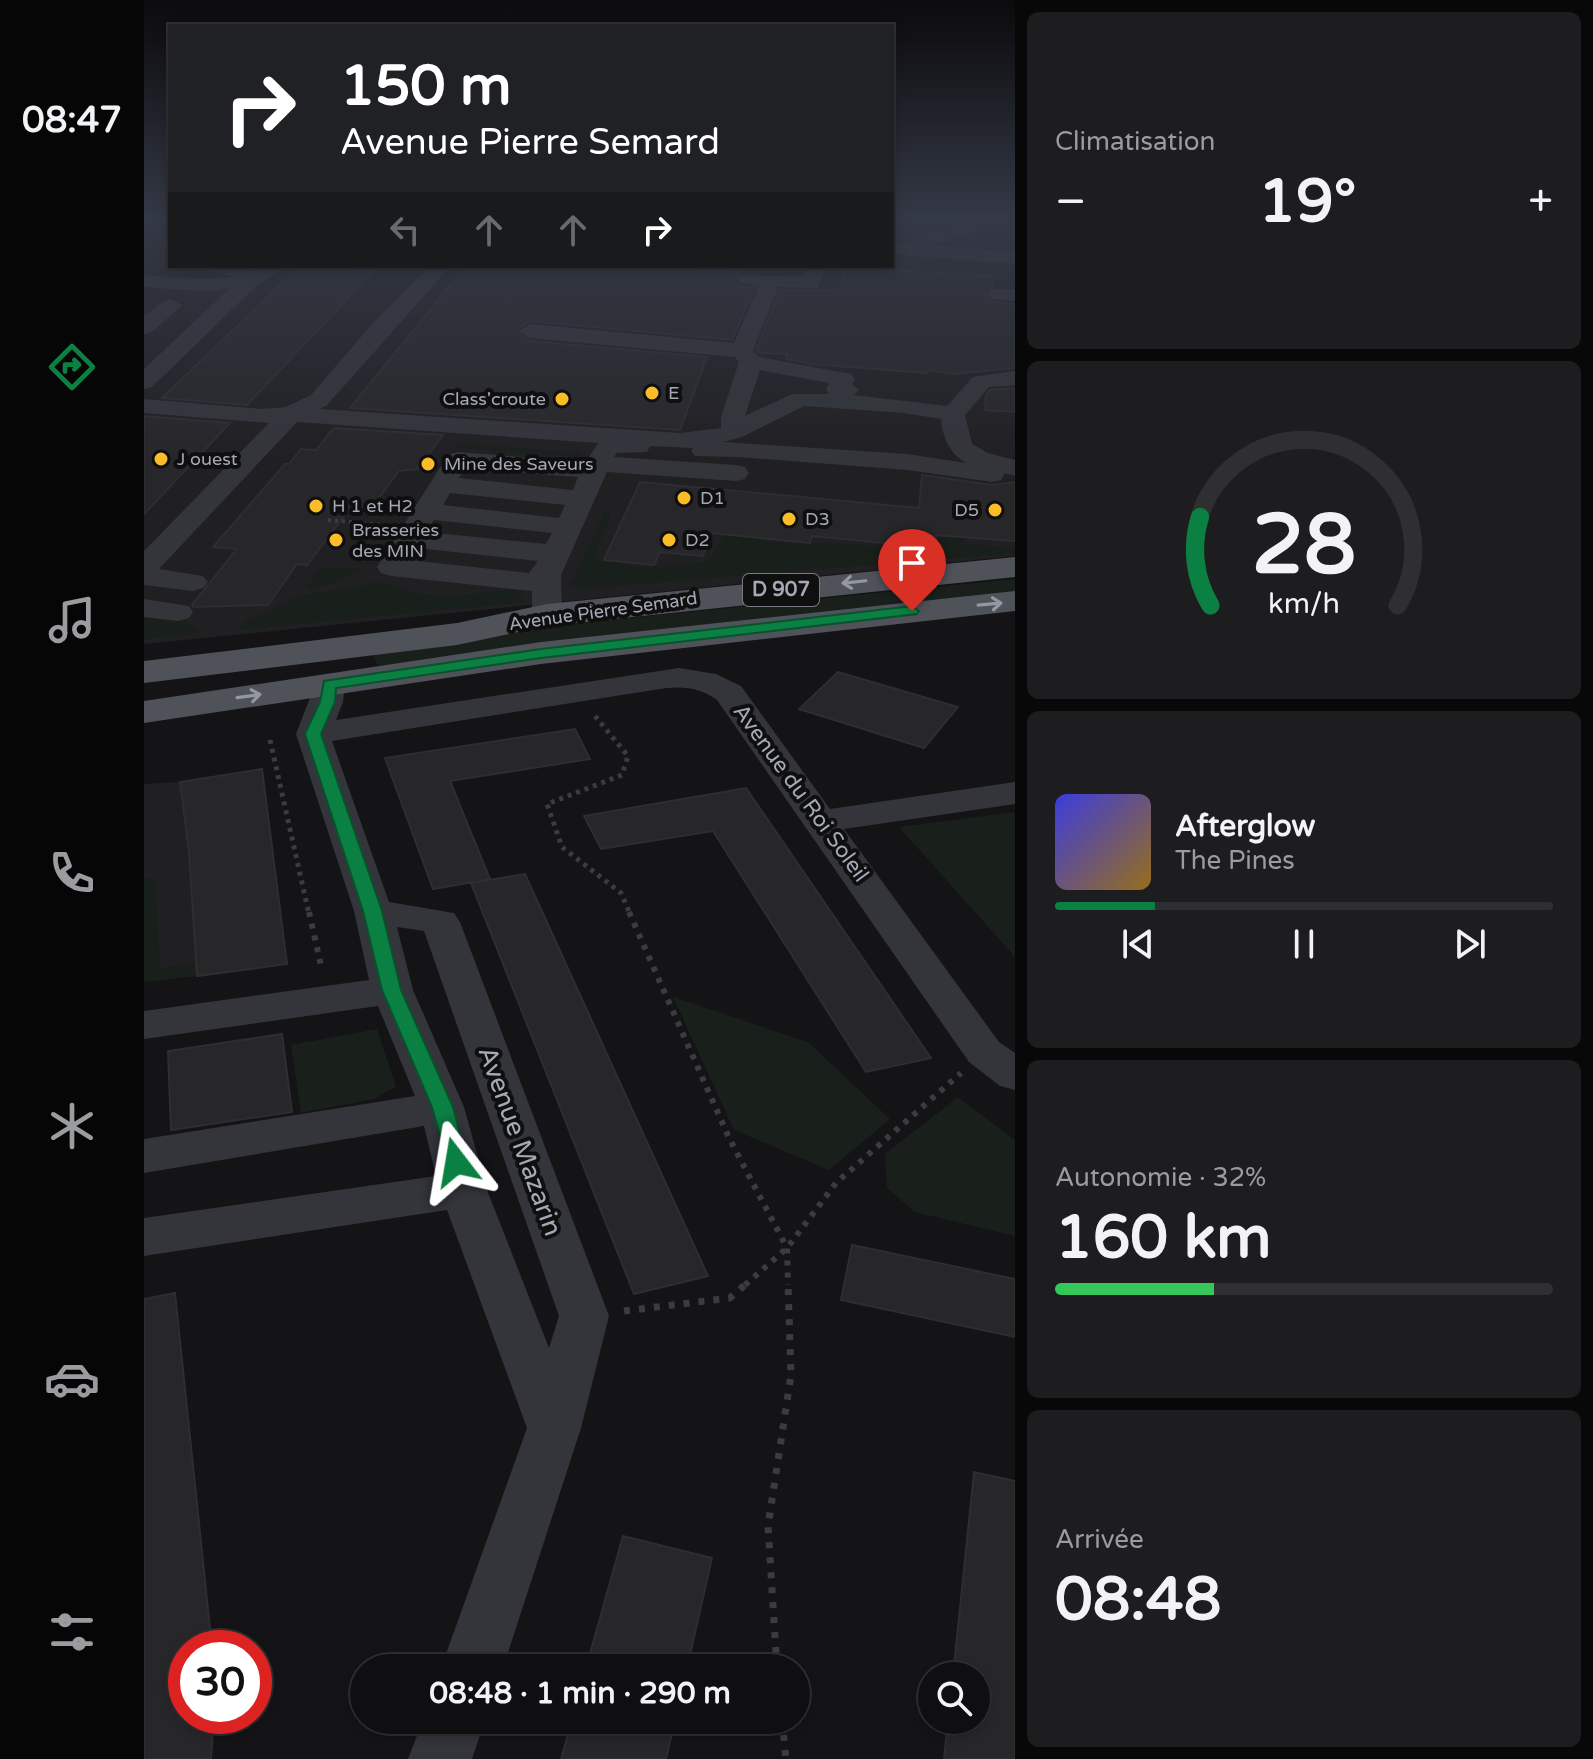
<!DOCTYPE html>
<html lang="fr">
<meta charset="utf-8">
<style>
body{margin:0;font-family:"Varela Round",sans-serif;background:#1d1c1e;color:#f1f3f6;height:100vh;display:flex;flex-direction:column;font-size:30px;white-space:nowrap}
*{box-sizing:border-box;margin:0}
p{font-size:26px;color:#9b9c9f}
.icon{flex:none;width:44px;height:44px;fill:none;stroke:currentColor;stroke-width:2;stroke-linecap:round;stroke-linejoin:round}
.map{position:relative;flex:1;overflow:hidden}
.panel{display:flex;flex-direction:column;gap:12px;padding:12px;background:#080809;width:578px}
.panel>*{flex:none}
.top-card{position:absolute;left:24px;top:24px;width:726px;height:244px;border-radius:0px;box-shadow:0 4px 12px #0003,0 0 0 2px #2f2e30;background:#202124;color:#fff;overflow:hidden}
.buttons{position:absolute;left:774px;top:1662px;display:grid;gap:16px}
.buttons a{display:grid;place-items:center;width:72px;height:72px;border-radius:50%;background:#0f0e10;box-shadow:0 4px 12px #0003,0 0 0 2px #2f2e30;font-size:40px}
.speed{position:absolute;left:24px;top:1630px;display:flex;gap:16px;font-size:40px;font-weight:700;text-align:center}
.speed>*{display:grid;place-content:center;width:104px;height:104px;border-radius:50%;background:#0f0e10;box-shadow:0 4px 12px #0003,0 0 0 2px #2f2e30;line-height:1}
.speed .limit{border:12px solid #d22;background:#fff;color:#111}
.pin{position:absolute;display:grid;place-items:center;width:68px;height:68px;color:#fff;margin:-82px -34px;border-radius:50% 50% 50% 0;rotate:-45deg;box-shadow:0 0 8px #0007}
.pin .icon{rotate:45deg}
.me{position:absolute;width:88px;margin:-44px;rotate:346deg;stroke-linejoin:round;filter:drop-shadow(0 0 6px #0008)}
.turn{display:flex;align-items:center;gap:28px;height:168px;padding:0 40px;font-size:36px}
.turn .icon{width:104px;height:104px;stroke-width:2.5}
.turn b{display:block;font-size:56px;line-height:68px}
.lanes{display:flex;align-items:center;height:76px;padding:0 40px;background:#0003;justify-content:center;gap:40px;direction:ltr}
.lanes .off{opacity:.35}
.big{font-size:60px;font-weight:700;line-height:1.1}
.panel .widget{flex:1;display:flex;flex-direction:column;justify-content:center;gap:12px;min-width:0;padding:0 28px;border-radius:12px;background:#1d1c1e}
.panel .dial{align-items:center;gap:0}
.dial svg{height:208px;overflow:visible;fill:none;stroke:#2f2e30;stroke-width:7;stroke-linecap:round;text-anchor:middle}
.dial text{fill:#f1f3f6;stroke:none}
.song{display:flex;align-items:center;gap:24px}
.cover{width:96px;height:96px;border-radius:12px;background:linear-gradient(135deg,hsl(240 70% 55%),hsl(40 70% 35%))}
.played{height:8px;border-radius:4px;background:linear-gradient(90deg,#0b8043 20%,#2f2e30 20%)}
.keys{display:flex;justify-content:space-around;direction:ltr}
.heat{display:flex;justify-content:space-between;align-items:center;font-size:44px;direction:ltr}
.charge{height:12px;border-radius:6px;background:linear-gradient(90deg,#34c759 32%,#2f2e30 0)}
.trip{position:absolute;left:206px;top:1654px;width:460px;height:80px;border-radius:40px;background:#0f0e10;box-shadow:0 4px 12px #0003,0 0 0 2px #2f2e30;font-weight:700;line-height:80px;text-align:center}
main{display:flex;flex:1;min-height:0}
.menu{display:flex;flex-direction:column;width:144px;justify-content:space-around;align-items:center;background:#060606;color:#9b9c9f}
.menu .icon{width:56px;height:56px}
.menu .selected{color:#0b8043}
.menu b{font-size:36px;color:#f1f3f6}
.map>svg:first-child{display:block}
.built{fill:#201f22}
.green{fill:#19201b}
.building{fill:#272629;stroke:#2e2d31;stroke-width:2}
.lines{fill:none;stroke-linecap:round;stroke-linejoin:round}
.path-far3{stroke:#3a3c42;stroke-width:4;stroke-dasharray:3 4;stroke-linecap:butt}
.path-far2{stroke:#3a3c42;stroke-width:5;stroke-dasharray:4 5;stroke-linecap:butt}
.path-far1{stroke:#3a3c42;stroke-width:6;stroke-dasharray:5 7;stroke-linecap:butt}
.path{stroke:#3a3c42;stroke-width:7;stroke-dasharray:6 9;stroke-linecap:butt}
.minor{fill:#34353b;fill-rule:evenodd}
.major{fill:#50525a;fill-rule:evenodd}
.oneway{stroke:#9398a4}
.route{fill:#0b8043;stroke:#07532c;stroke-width:2}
.poi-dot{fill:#fabc27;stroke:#0f0f10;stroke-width:3}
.labels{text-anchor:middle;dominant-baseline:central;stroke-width:8;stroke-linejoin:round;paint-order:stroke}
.far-poi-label{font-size:18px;fill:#a4a9b6;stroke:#0f0f10;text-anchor:start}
.far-street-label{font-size:18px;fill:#a4a9b6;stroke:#0f0f10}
.shield{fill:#0f0f10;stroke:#777b84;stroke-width:2}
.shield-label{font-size:20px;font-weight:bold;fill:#a4a9b6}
.street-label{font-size:22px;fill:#a4a9b6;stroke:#0f0f10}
.near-street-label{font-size:26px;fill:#a4a9b6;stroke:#0f0f10}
</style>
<main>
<nav class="menu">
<b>08:47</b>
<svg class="icon selected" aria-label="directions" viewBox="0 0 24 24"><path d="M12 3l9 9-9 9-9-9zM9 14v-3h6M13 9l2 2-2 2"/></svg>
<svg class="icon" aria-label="music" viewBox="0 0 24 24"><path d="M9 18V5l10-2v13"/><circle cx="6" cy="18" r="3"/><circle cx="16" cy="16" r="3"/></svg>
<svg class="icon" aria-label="phone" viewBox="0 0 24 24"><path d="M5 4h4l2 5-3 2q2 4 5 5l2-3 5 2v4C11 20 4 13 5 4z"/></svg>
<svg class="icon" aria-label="climate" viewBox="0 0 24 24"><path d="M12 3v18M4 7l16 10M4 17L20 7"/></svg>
<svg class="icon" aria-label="car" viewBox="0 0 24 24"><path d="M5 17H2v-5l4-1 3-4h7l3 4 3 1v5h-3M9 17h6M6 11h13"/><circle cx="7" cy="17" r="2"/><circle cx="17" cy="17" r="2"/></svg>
<svg class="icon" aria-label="filters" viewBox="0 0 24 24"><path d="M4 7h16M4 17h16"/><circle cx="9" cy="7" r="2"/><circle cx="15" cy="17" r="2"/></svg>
</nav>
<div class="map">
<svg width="871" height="1759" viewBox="0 0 871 1759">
<rect width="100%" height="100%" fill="#141315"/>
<path class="built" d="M0 218H26V266H748V218H871V556L0 644Z
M118 769 143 963 0 982V784L36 782Z"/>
<path class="green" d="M315 443 437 453 436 457 312 448Z
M461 511 467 513 449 560 506 567 559 562C574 553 579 540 582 523L615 526V539L784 549 794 548 797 537 821 539V544L871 548V553L435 589 422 582 430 579Z
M177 568 218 569 189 584 162 588Z
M871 579V594L234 666 228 653 426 624Z
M227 582C243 582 249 587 264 591 300 600 338 593 374 588L381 602 95 630 100 622 154 596 224 585Z
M0 616H35L56 633 1 639Z
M871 812V957L755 827Z
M11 878 16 968 52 962 53 976 0 982V879Z
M529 997 664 1042 746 1119 685 1170 590 1130Z
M233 1029 252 1087 230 1099 157 1113 147 1045Z
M814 1097 871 1140V1236L771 1212 743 1188 741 1154Z"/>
<path class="building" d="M156 266 231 270 103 405 18 398Z
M322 266H507L601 272 594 273 591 281 596 286 611 288 588 340 386 321 372 330 386 341 563 357 536 430 206 408Z
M701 267 848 276V288L841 295 845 301 871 304V368L809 374 786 370 783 373 667 364 642 359 643 354 616 353 612 349 636 290H695Z
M871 388V412L841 410 842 396 846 390Z
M0 416 86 423 0 514Z
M190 428 299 435 274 469 255 471 224 513 204 511 163 565 153 564 124 605 49 607 48 605 93 549 69 547 141 464H145L157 449 172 450Z
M778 475 848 485 871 482V541L792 535 791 548 668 536 666 543 567 533 559 556 516 552 510 565 460 560 496 482 775 508Z
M694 672 814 707 780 748 655 709Z
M431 729 446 759 306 781 346 879 289 889 241 758Z
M118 769 143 964 53 976 45 852 36 782Z
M602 788 787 1058 722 1072 569 831 457 849 440 816Z
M381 874 564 1276 490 1294 327 883Z
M138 1034 148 1112 27 1130 24 1051Z
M708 1245 871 1279V1337L697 1300Z
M31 1293 68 1648H42V1716H70L67 1759H0V1299Z
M830 1472 871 1481V1759H800L804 1720H832V1676H809Z
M479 1536 568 1558 543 1668H442Z
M428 1720H531L522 1759H417Z"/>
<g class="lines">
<path class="path-far3" d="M184 520 238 525"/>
<path class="path-far2" d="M451 716 484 756 478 775 403 804 418 847 477 893 486 914
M126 740 165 914"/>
<path class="path-far1" d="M165 912 178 970
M485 912 585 1138 643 1248 644 1285
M601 1285 643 1248 692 1183 817 1073"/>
<path class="path" d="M480 1311 586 1298 603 1283
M633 1668 624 1526 647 1375 644 1283
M638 1720 642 1759"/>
<path class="minor" d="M837 218H869L867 222 786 245 871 252V264L748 254V242L767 244 775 234Z
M61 266H102L107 272 118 266H142L112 286 8 387 0 389V369L85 289 59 291 0 287V275L59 279 90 277 64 270Z
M286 266H307L183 405 176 409 536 433 577 428V417L595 362 591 357 386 338 375 331 386 324 590 343 615 286 596 283 593 279 596 275 659 277 664 266H678L681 270 674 288 632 287 633 290 609 350 615 357 707 374 711 379 708 384 715 390 710 395 803 406 829 377 871 371V385L845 387 821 415 828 444 844 453 871 460V476L861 473 857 480 848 482 763 470 594 457 551 456 547 451 549 448 506 446 503 452 473 453 470 457 592 465 601 467 605 473 601 479 592 481 463 472 417 575 418 615 414 621 403 624 392 621 388 615V591L247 576 237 573 233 567 304 455 313 452 442 462 454 443 153 422 15 569 59 576 64 582 59 588 49 591 0 585V551L125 423 0 413V399L118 409 142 407 167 395 230 322ZM616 370 685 383 682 389 685 394H648L601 416ZM660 406 760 413 797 419C799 438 805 453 822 463L763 454 579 442 598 437ZM321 468 434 477 429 490 315 478ZM306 493 421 505 415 518 299 505ZM290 520 408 533 402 544 282 532ZM273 548 394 561 385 573 265 560Z
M854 289H871V301L847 299 844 295 847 291Z
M27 299 38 305 34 309 8 332 0 334V316L20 301Z
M0 599 45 606 49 612 45 618 34 621 0 617Z
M535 668 572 674 597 686 686 809 871 782V804L700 829 855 1042 871 1053V1090L856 1086 825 1062 573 700C554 687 539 686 516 689L188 741 245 902 310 913 316 922 465 1316 437 1428 359 1668H297L383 1428 303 1210 0 1256V1218L292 1176 280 1126 0 1173V1139L271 1096 234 1006 0 1039V1011L225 980 210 911 152 734 174 677 185 674 196 677 201 684 199 702 192 720ZM253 927 280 931 415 1316 405 1348 343 1190 320 1107 269 990Z
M279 1720H341L328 1759H264Z"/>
<path class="major" d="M871 557V577L403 626 313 645 0 683V661L313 623 403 604Z
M871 591V611L397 664 0 723V701L397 642Z"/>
</g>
<defs><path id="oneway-shaft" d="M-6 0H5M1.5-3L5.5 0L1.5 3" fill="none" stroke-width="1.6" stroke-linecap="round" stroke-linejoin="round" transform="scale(2)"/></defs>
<g class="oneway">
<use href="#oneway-shaft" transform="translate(710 582) rotate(174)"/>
<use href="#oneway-shaft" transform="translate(846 604) rotate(-5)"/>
<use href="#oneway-shaft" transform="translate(105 696) rotate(-8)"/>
</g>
<linearGradient id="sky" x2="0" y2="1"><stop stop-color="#0b0a0c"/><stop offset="0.47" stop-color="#343946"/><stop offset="1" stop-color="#343946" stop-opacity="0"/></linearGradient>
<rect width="871" height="464" fill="url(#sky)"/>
<path class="route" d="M768 606 775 611 773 614 397 658 192 688 191 702 177 734 238 911 257 990 309 1107 323 1162 320 1168H305L288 1107 238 990 219 911 161 734 176 702 180 681 397 649Z"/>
<g class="poi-dot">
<circle cx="508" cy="393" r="8"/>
<circle cx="418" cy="399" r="8"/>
<circle cx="17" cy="459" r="8"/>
<circle cx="284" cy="464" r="8"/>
<circle cx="540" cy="498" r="8"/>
<circle cx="172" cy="506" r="8"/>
<circle cx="851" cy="510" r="8"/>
<circle cx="645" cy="519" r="8"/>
<circle cx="192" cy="540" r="8"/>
<circle cx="525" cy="540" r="8"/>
</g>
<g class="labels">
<g class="far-poi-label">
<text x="524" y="393">E</text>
<text x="402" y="399" text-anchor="end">Class'croute</text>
<text x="33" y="459">J ouest</text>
<text x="300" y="464">Mine des Saveurs</text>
<text x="556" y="498">D1</text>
<text x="188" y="506">H 1 et H2</text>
<text x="835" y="510" text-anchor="end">D5</text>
<text x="661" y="519">D3</text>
<text x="208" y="530">Brasseries<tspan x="208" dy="21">des MIN</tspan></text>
<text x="541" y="540">D2</text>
</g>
<g class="far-street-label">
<text transform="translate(459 611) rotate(-8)">Avenue Pierre Semard</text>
</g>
<rect class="shield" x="599" y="574" width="76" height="32" rx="6"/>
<g class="shield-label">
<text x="637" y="590">D 907</text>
</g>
<g class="street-label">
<text transform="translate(657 793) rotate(54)">Avenue du Roi Soleil</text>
</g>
<g class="near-street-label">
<text transform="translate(376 1141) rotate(70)">Avenue Mazarin</text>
</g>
</g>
</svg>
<div class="buttons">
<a><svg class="icon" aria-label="search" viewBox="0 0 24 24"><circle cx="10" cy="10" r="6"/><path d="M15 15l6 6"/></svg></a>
</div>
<div class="speed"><div class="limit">30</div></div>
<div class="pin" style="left:768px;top:611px;background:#d93025"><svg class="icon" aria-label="arrive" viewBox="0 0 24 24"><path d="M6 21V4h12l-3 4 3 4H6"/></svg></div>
<svg class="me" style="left:312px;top:1162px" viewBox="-20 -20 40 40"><path d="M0-17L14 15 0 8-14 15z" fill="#0b8043" stroke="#fff" stroke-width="4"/></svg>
<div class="trip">08:48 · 1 min · 290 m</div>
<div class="top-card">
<div class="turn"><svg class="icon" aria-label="right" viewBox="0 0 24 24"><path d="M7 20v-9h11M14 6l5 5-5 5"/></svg><div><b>150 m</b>Avenue Pierre Semard</div></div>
<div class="lanes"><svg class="icon off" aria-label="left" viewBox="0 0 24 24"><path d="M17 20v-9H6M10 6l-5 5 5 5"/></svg><svg class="icon off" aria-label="ahead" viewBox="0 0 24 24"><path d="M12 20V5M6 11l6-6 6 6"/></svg><svg class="icon off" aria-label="ahead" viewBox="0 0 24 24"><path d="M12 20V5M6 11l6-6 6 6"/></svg><svg class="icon" aria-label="right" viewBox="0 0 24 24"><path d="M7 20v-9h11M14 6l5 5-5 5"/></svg></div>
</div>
</div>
<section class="panel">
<div class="widget"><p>Climatisation</p>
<div class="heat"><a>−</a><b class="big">19°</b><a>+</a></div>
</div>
<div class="widget dial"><svg viewBox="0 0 100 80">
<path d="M14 69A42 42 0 1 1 86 69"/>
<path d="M14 69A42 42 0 0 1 10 35" stroke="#0b8043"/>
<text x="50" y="56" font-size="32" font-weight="700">28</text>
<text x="50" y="72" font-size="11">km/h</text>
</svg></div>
<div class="widget">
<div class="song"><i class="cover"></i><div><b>Afterglow</b><p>The Pines</p></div></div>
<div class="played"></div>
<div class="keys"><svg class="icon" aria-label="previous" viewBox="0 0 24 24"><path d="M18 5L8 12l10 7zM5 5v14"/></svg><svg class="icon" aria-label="pause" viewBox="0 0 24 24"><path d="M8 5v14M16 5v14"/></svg><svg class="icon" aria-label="next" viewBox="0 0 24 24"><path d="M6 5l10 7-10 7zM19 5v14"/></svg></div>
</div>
<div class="widget"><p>Autonomie · 32%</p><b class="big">160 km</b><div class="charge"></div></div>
<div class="widget"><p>Arrivée</p><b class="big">08:48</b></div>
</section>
</main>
